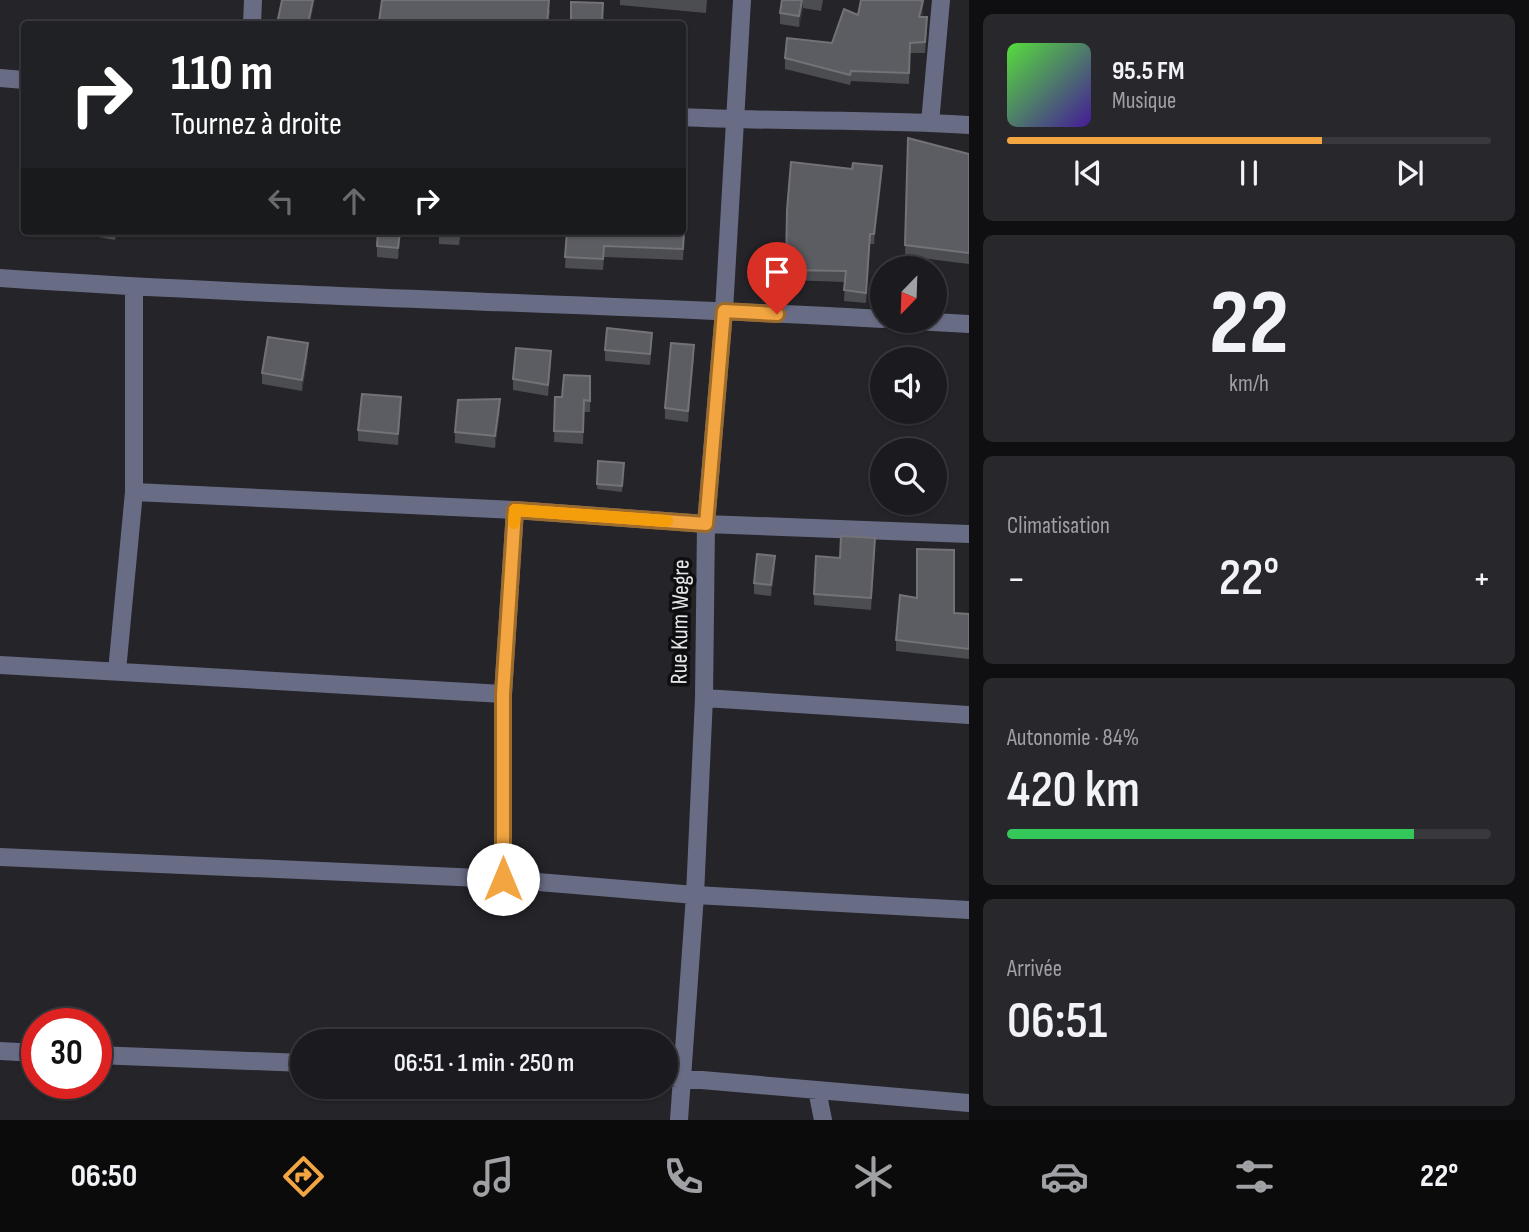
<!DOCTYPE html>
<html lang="fr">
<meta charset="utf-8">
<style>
body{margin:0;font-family:"Sofia Sans Condensed",sans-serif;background:#28282c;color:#f1f3f6;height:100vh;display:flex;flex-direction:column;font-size:26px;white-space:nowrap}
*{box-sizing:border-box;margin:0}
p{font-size:23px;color:#a0a1a4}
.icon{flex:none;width:38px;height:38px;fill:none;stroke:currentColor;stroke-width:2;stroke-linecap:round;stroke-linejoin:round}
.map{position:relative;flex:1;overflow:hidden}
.side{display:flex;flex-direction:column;gap:14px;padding:14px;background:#0f0f11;width:560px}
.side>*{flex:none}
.top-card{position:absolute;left:21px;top:21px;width:665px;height:214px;border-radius:7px;box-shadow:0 2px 5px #0004,0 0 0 2px #39393d;background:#202124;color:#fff;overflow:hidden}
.needle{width:46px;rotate:203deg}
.tools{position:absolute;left:870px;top:256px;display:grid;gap:14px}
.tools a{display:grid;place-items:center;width:77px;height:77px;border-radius:50%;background:#1b1b1f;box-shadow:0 2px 5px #0004,0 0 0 2px #39393d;font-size:35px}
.speed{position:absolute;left:21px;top:1008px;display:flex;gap:14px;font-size:35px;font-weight:700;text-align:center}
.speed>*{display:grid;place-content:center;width:91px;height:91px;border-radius:50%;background:#1b1b1f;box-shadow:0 2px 5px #0004,0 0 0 2px #39393d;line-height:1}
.speed .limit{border:10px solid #d22;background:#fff;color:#111}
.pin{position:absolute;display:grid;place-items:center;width:60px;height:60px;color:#fff;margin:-72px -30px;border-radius:50% 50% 50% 0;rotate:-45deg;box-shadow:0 0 7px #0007}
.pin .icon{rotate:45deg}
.me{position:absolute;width:77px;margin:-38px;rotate:0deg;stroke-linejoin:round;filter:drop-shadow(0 0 5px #0008)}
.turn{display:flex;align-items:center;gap:24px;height:147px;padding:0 35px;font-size:32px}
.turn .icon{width:91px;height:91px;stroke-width:2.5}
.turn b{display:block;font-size:49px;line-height:60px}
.lanes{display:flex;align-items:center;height:66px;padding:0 35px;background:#0003;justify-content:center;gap:35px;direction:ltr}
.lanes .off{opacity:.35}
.big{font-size:52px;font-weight:600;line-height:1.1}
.side .widget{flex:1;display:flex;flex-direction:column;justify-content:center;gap:10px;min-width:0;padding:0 24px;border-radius:10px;background:#28282c}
.side .dial{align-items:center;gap:0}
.dial b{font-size:91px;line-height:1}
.song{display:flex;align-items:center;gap:21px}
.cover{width:84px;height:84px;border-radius:10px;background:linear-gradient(135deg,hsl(110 70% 55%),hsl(260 70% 35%))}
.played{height:7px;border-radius:4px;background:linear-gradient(90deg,#f2a541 65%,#39393d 65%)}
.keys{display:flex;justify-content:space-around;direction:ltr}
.heat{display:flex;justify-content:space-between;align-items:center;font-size:38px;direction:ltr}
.charge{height:10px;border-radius:5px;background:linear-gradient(90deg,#34c759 84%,#39393d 0)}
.trip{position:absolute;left:290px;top:1029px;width:388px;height:70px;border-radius:35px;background:#1b1b1f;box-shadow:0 2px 5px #0004,0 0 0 2px #39393d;font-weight:600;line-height:70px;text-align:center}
.tab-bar{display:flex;height:112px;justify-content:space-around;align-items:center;background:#0b0b0c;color:#a0a1a4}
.tab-bar .icon{width:49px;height:49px}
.tab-bar .active{color:#f2a541}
.tab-bar b{font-size:32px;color:#f1f3f6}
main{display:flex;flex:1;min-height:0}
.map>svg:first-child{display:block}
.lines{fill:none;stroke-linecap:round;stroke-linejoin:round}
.minor{stroke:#696c85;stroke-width:18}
.wall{fill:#4c4d51}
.shaded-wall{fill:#35353a}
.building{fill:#5c5d62;stroke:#727277;stroke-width:2}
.route-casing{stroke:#9d6b2a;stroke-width:18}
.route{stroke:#f2a541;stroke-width:12}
.slow{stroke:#f59e0b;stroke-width:12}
.labels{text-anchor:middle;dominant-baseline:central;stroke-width:7;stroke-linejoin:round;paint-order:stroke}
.street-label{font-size:24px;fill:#e6e6e9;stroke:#0e0e10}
</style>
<main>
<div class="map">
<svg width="969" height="1120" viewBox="0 0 969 1120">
<rect width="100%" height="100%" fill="#242429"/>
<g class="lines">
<path class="minor" d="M252 24 253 0
M0 78 24 80
M682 117C778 122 874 119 969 125
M930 123 941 0
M0 278C294 298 588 303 882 319
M897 320 969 324
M134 492 515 510 706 524 969 534
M0 665 503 694
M117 671 134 492V287
M704 698 969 715
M0 857 503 879 695 895 969 910
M503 879V694L515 510
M0 1051 37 1053
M96 1055 303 1063
M667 1077 969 1103
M817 1090 823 1120
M679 1120 695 895 704 698 706 524 724 311 742 0"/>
</g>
<path class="wall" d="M620 0H707L706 13 620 5Z
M782 0H823L821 11 803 8 799 27 780 24V13Z
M550 10 548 24H379V21Z
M923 12 922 17 927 27 925 53H910L909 84 851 81 850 85 785 69V58L832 43 858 15Z
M908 138 969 154V264L905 256Z
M882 176 874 244H870L866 303 844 301 845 282 786 280 787 210Z
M686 207 683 260 604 257 603 270 565 268 567 231H682Z
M87 231H117L115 240 87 235Z
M401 231 398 259 377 257V246Z
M439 231H461L459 245 439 244Z
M532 231H555L554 236Z
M652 344 650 365 605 361V350Z
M308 355 302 391 262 384V373Z
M694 357 688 422 665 419V408Z
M551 362 548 396 513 390V379Z
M590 376V412H584L583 444 554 442 555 397H562Z
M401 409 398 445 358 441V430Z
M500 410 495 448 455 443V432Z
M598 461 624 463 622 492 597 489Z
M875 549 871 610 814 605V594L840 558Z
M775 567 771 596 754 594V583Z
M954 613 969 614V659L896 651V640Z"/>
<path class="shaded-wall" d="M313 0H315L310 24H308Z
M803 0V8L799 27V16Z
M923 1V12L919 27V17Z
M882 166V176L874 244V234Z
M400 231H401L398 259V248Z
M308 343V355L302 391V380Z
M694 345V357L688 422V411Z
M551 351V362L548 396V385Z
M401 397V409L398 445V434Z
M500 399V410L495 448V436Z
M775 556V567L771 596V585Z"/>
<path class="building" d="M282 0H313L308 24H277Z
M382 0H549L547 24H407L379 21Z
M782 0H802L799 16 780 13Z
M861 0H918L923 1 919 17H927L925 42 910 43 909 73 851 71 850 75 785 58 787 38 832 43 844 9 858 15Z
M571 2 603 3 602 24H571Z
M908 138 969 154V253L905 245Z
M791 162 852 169 853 163 882 166 874 234H870L866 293 844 290 846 271 786 270 787 210Z
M682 196H686L683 249 604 246 603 259 565 257 567 231H682Z
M378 231H400L398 248 377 246Z
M439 231H460L459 235 439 233Z
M607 328 652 333 650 354 605 350Z
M268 337 308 343 302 380 262 373Z
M671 343 694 345 688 411 665 408Z
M516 348 551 351 548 385 513 379Z
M564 375 590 376V401L584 400 583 432 554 431 555 397H562Z
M362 394 401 397 398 434 358 430Z
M500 399 495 436 455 432 458 400Z
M598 461 624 463 622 486 597 484Z
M841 536 875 538 871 598 814 594 816 556 840 558Z
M917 549 954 550V613L969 614V649L896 640 900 595 917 598Z
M757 554 775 556 771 585 754 583Z"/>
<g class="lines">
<g class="route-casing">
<path id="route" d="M503 879V694L515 510 706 524 724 311 777 314"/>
</g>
<use href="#route" class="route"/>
<path class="slow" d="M514 523 515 510 667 521"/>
</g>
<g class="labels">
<g class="street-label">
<text transform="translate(680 622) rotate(-89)">Rue Kum Wegre</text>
</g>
</g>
</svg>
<div class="tools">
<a><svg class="needle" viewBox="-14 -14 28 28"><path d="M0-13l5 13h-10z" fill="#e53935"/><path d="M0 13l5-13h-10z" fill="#a0a1a4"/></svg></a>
<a><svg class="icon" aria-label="sound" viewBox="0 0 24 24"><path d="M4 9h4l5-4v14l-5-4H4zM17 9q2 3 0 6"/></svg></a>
<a><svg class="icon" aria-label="search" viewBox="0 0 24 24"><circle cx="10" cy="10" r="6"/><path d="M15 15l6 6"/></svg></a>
</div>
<div class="speed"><div class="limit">30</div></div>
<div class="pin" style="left:777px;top:314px;background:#d93025"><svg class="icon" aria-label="arrive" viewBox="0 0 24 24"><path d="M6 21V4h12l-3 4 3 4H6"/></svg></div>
<svg class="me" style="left:503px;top:879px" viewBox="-20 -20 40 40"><circle r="19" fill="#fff"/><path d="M0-13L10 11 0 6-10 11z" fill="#f2a541"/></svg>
<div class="trip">06:51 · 1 min · 250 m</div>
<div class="top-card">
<div class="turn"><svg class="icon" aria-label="right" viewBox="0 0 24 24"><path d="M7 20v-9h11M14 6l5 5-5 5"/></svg><div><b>110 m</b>Tournez à droite</div></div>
<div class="lanes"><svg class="icon off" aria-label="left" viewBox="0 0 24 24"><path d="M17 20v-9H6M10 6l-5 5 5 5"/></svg><svg class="icon off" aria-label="ahead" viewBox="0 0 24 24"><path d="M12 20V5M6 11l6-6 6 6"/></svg><svg class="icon" aria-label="right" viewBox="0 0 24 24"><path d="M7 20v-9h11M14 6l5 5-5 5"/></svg></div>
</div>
</div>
<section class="side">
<div class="widget">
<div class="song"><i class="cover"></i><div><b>95.5 FM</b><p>Musique</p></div></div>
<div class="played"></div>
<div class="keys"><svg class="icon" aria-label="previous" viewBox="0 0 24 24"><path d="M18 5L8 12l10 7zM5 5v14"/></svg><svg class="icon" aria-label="pause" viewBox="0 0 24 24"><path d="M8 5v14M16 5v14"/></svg><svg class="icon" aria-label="next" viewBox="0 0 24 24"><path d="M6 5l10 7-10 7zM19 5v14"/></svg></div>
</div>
<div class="widget dial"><b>22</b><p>km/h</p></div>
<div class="widget"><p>Climatisation</p>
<div class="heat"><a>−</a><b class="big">22°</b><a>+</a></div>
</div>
<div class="widget"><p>Autonomie · 84%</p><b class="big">420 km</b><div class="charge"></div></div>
<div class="widget"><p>Arrivée</p><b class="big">06:51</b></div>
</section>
</main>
<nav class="tab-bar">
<b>06:50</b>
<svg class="icon active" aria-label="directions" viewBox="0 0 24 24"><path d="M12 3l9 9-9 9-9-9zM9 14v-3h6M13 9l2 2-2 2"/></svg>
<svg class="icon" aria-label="music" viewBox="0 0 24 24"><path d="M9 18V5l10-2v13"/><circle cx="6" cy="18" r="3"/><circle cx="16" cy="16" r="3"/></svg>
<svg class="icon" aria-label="phone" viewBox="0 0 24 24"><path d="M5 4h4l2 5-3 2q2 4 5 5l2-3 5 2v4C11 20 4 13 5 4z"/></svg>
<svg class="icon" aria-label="climate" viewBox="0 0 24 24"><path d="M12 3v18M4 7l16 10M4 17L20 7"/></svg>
<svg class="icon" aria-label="car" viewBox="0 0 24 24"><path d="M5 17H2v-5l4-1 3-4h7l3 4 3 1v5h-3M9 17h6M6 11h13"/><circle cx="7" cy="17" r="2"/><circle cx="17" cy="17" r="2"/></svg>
<svg class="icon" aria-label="filters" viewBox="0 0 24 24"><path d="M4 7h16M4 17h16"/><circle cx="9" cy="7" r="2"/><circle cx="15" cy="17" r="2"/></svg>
<b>22°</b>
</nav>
